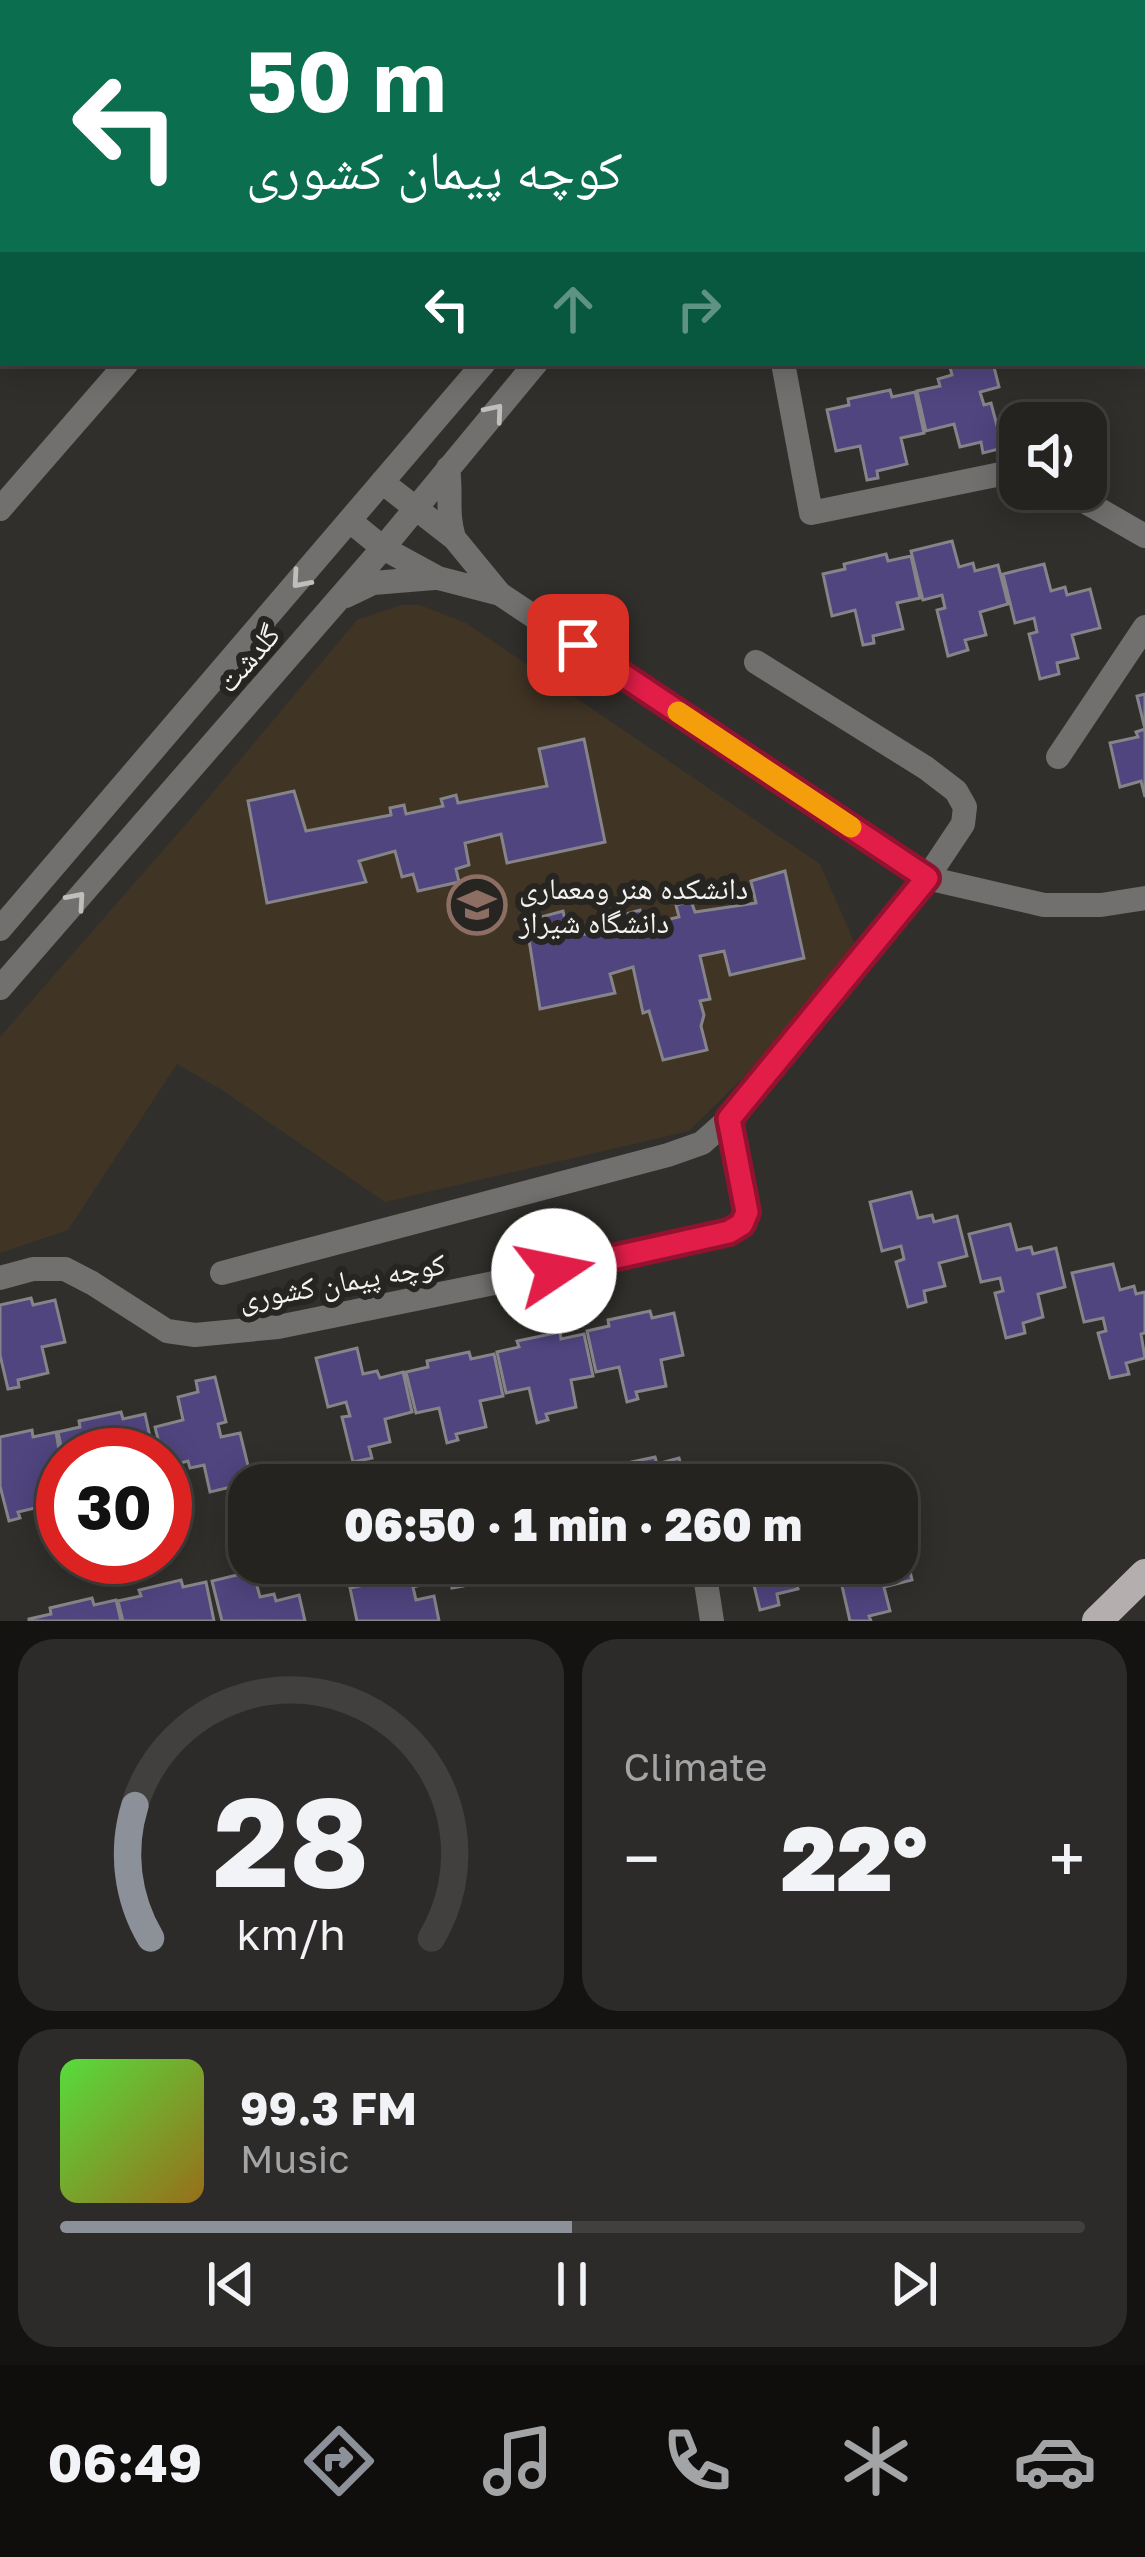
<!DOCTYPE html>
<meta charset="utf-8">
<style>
body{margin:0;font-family:"Golos Text","Noto Naskh Arabic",sans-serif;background:#2d2b29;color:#f1f3f6;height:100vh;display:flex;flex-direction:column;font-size:45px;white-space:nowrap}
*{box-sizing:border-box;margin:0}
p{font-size:39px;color:#a3a4a5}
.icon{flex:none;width:66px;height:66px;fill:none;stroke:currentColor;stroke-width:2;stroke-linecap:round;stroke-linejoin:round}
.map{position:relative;height:1621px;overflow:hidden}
.sheet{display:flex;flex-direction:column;gap:18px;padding:18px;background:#141312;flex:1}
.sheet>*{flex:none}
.banner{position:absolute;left:0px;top:0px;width:1146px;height:366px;box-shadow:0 6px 30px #0003,0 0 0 3px #42403e;background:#0b6e4f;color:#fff;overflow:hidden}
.controls{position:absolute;left:999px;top:402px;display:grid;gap:24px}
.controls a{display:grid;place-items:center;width:108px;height:108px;border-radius:24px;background:#252320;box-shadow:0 6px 30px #0003,0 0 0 3px #42403e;font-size:60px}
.speed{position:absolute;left:36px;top:1428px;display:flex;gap:24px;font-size:60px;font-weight:700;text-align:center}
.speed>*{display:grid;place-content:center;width:156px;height:156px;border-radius:50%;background:#252320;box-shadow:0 6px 30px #0003,0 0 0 3px #42403e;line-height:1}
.speed .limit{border:18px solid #d22;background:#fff;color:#111}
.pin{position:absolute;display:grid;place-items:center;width:102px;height:102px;color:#fff;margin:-51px;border-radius:24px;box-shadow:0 6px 18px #0006}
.me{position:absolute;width:132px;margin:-66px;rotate:79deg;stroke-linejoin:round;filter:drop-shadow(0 0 9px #0008)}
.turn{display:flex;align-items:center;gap:42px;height:252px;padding:0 48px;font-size:54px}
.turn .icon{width:156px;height:156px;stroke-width:2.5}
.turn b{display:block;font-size:84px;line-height:102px}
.lanes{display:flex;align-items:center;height:114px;padding:0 48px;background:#0003;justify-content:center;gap:60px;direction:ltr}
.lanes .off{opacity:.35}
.big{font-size:90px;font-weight:800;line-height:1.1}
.sheet .tile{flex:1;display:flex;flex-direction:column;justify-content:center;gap:18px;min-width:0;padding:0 42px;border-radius:36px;background:#2d2b29}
.sheet .dial{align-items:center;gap:0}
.dial svg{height:312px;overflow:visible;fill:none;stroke:#42403e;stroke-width:7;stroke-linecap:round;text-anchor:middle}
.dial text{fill:#f1f3f6;stroke:none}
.song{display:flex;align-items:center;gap:36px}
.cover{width:144px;height:144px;border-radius:18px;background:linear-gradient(135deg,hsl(110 70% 55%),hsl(40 70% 35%))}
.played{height:12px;border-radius:6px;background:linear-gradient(90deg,#8c9099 50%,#42403e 50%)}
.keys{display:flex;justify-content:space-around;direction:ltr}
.heat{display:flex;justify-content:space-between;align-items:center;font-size:66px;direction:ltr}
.sheet .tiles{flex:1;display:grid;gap:18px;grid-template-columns:1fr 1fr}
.tile:last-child{grid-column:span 2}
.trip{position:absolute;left:228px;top:1464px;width:690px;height:120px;border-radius:36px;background:#252320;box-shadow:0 6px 30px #0003,0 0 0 3px #42403e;font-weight:800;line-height:120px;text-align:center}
.tabs{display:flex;height:192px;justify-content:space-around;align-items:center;background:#0f0e0d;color:#a3a4a5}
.tabs .icon{width:84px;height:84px}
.tabs .active{color:#8c9099}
.tabs b{font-size:54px;color:#f1f3f6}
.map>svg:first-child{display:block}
.education{fill:#403425}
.building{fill:#50457f;stroke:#858489;stroke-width:3}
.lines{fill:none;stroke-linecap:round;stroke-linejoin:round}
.street{stroke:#726f6f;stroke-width:24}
.primary{stroke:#b4afae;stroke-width:30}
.oneway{stroke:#c0bebc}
.route-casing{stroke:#92132f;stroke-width:30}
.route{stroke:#e11d48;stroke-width:21}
.slow{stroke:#f59e0b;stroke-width:21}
.labels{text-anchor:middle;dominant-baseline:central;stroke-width:12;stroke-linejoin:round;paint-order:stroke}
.street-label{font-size:30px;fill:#f4f3f0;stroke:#272521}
.poi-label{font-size:30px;fill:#f4f3f0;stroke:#272521;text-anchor:start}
</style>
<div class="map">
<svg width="1145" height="1621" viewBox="0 0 1145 1621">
<rect width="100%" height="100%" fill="#312f2b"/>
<path class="education" d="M401 605H420L466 623 820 864 856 946 808 1013 689 1131 385 1202 222 1090 177 1064 68 1230 0 1253V1037L194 815 357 620Z"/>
<path class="building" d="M949 363H993L999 387 980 392 984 405 991 403 1003 448 983 453 981 442 960 447 954 424 926 431 917 391 940 386 938 379 952 375Z
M890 390 892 397 915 392 924 433 901 438 907 464 877 471 878 478 867 480 860 446 836 451 827 410 849 405 848 399Z
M952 541 959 567 973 563 975 571 998 565 1008 604 980 612 986 635 965 640 968 650 948 656 937 610 945 608 942 595 923 600 911 551Z
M886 554 888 561 911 556 920 598 897 603 903 629 873 636 874 643 863 645 855 610 832 616 823 574 845 569 844 564Z
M1044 564 1051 591 1065 587 1067 595 1090 589 1100 628 1072 635 1078 658 1057 663 1059 674 1040 679 1029 634 1037 632 1034 618 1015 623 1003 574Z
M1145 694V797L1141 781 1120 787 1110 743 1138 737 1136 732 1145 729 1137 696Z
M584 739 605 842 507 863 501 834 465 843 469 865 456 869 459 882 418 891 413 874 402 877 395 851 359 861 366 882 267 903 248 801 294 791 306 831 391 815 390 808 404 805 406 814 443 806 441 799 456 795 458 803 547 786 539 749Z
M785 871 804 958 730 975 724 951 700 956 710 999 700 1001 704 1015 701 1026 707 1050 663 1060 649 1011 643 1013 633 967 610 974 615 993 540 1009 526 921 563 911 569 937 629 926 626 914 640 910 644 925 679 917 676 905 691 901 695 912 756 903 751 881Z
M911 1192 918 1218 932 1215 934 1222 957 1216 967 1256 939 1263 945 1286 924 1291 926 1302 908 1307 896 1262 904 1259 901 1246 882 1251 870 1202Z
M1010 1224 1017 1250 1031 1247 1033 1254 1056 1248 1065 1287 1038 1294 1043 1317 1023 1323 1025 1333 1006 1338 995 1293 1003 1291 1000 1278 981 1282 969 1234Z
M1113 1264 1120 1290 1134 1286 1136 1294 1145 1292V1333L1141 1334 1145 1358 1126 1363 1129 1374 1110 1378 1098 1333 1106 1331 1103 1318 1084 1322 1072 1273Z
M31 1298 33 1305 55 1300 65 1342 42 1347 48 1373 18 1380 19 1387 8 1389 0 1355V1305Z
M650 1311 652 1318 674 1313 683 1355 661 1360 666 1386 636 1392 638 1399 627 1402 619 1367 596 1372 587 1331 609 1326 608 1320Z
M560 1332 561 1339 584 1334 593 1376 571 1380 576 1407 546 1414 548 1420 537 1423 529 1388 506 1393 497 1352 519 1347 517 1341Z
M357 1348 363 1374 377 1371 380 1378 403 1372 412 1412 385 1419 390 1442 369 1447 372 1458 353 1462 342 1417 350 1416 346 1402 328 1407 316 1358Z
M469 1352 471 1359 494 1354 503 1396 480 1401 486 1427 456 1434 458 1440 447 1443 439 1408 416 1413 406 1372 428 1367 427 1361Z
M215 1377 226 1422 218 1424 221 1437 240 1433 252 1482 210 1492 204 1465 190 1468 188 1461 165 1467V1455H162L155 1427 183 1420 178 1397 198 1392 196 1381Z
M121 1412 123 1419 145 1414 154 1455H63L58 1432 80 1427 79 1421Z
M32 1430 33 1437 56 1432 63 1474 42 1479 48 1505 18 1512 20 1518 9 1521 0 1486V1437Z
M655 1457 657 1464 679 1458 686 1485H594L592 1477 614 1472 613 1466Z
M903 1541 912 1580 884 1587 890 1611 869 1616 871 1621H850L842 1586 850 1584 846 1571 828 1576 824 1563H897V1542Z
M375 1563H416L421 1585 413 1587 416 1600 434 1596 439 1621H357L350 1588 378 1582Z
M446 1563H489L491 1573 461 1579 463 1586 452 1588Z
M757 1563H804L792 1566 798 1589 777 1594 779 1605 760 1610 749 1565Z
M253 1571 260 1597 274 1594 276 1601 299 1595 305 1621H222L212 1581Z
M181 1580 183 1587 206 1582 214 1621H123L118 1601 141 1596 139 1590Z
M92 1598 94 1605 116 1600 121 1621H29V1619L51 1614 50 1608Z"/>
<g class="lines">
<path class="street" d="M120 0V3
M1011 0 1014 3
M441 3 443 0
M790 3 792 0
M837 3 840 0
M917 3 920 0
M1143 13H1145
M0 37 3 36
M1143 198H1145
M0 214 3 213
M783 363 811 513 1020 470
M448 468C452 495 446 512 454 538
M382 482 454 538 500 594 927 878 1044 905H1101L1145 898
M1063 489 1145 536
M0 509 127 363
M350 521 383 548 438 578 500 594
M346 596 373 583 434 578
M1058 757 1145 627
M0 929 484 363
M0 988 383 548 536 363
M222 1273 668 1155 702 1143 729 1119 927 878 963 824 965 807 956 791 926 768 756 662
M0 1278 33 1269H65L92 1283 167 1331 195 1335 278 1327 646 1252 729 1232 743 1224 747 1212 729 1119
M703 1563 712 1621"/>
<path class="primary" d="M1097 1621 1145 1574"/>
</g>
<defs><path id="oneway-chevron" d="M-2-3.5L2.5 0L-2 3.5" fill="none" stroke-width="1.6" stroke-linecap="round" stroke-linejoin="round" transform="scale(3)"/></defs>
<g class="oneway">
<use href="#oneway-chevron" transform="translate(495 412) rotate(-50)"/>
<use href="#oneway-chevron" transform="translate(300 580) rotate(131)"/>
<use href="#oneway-chevron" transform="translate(77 900) rotate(-49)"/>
</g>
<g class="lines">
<g class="route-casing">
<path id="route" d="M554 1271 729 1232 742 1224 747 1212 729 1119 927 878 578 645"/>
</g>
<use href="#route" class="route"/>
<path class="slow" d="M678 712 851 827"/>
</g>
<defs>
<g id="university-ring" transform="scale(3)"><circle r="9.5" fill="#272521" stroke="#8d6e63" stroke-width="1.5"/><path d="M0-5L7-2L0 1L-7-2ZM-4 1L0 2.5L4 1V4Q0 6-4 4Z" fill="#8d6e63"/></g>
</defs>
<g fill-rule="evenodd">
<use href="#university-ring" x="477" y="905"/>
</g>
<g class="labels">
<g class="street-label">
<text transform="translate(248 658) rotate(-49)">گلدشت</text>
<text transform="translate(342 1281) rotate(-10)">کوچه پیمان کشوری</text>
</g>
<g class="poi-label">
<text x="519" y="888">دانشکده هنر‌ ومعماری<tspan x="519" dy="34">دانشگاه شیراز</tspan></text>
</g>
</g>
</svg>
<div class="controls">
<a><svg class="icon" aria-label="sound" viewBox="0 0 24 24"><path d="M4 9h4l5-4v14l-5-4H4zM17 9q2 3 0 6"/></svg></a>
</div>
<div class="speed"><div class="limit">30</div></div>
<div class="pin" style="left:578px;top:645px;background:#d93025"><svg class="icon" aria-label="arrive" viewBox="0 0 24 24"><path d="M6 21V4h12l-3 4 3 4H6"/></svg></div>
<svg class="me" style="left:554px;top:1271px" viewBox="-20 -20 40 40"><circle r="19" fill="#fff"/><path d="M0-13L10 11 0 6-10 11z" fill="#e11d48"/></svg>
<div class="trip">06:50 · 1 min · 260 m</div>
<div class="banner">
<div class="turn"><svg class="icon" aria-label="left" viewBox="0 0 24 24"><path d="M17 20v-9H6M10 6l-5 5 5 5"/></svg><div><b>50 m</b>کوچه پیمان کشوری</div></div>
<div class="lanes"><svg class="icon" aria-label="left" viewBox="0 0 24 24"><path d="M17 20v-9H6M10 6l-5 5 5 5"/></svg><svg class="icon off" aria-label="ahead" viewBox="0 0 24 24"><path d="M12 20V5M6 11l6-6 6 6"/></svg><svg class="icon off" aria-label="right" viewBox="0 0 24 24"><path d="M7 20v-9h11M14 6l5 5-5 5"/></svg></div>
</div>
</div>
<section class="sheet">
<div class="tiles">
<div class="tile dial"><svg viewBox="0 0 100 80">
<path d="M14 69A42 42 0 1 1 86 69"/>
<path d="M14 69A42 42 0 0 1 10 35" stroke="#8c9099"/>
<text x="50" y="56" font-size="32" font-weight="700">28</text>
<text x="50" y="72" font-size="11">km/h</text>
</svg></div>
<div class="tile"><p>Climate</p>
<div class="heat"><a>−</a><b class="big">22°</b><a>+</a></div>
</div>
<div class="tile">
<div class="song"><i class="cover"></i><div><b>99.3 FM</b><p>Music</p></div></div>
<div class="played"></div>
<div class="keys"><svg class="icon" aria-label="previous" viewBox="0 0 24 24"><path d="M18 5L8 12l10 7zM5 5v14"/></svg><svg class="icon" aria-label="pause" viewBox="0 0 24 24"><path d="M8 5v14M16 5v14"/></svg><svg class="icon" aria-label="next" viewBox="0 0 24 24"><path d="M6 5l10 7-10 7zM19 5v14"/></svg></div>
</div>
</div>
</section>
<nav class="tabs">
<b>06:49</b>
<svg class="icon active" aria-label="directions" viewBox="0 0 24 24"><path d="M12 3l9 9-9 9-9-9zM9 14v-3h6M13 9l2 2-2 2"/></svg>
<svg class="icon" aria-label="music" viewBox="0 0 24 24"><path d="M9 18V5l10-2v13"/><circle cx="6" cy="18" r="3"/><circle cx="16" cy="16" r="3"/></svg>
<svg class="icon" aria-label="phone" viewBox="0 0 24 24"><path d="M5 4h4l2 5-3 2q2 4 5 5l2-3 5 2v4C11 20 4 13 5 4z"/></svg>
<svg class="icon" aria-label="climate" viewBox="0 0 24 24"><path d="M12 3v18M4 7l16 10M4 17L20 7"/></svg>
<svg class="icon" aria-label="car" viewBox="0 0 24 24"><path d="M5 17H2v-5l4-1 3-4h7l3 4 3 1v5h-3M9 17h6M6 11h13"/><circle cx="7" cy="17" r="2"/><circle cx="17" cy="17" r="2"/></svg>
</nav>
